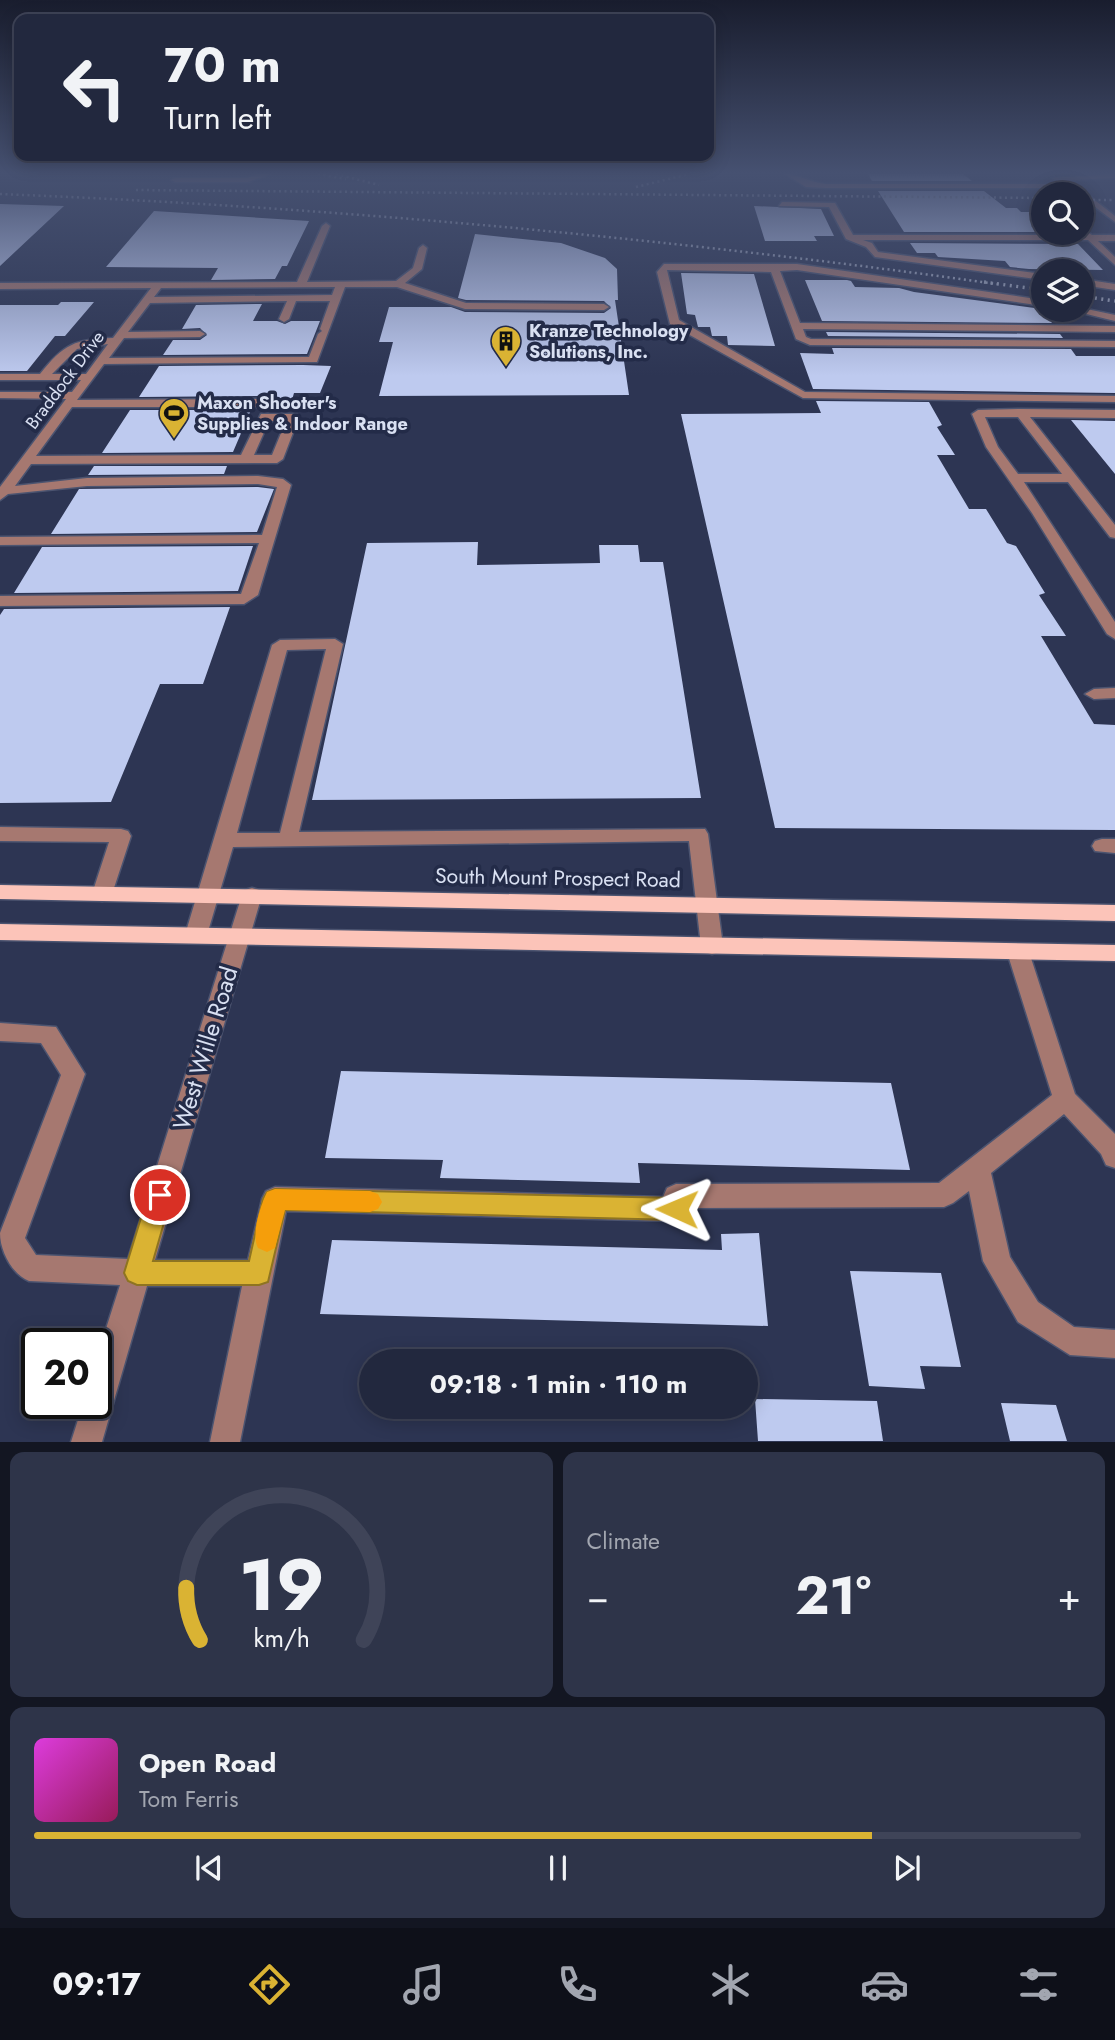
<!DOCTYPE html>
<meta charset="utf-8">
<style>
body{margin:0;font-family:Jost,sans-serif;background:#2e3449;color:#f1f3f6;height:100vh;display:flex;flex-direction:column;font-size:26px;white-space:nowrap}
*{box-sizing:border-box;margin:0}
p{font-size:23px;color:#a2a6b0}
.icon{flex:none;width:38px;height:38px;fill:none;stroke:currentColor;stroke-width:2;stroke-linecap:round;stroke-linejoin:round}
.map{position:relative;height:1442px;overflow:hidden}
.drawer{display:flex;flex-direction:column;gap:10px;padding:10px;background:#131622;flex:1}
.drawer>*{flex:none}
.top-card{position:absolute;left:14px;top:14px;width:700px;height:147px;border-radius:14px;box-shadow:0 4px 18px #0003,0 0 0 2px #3f4458;background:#22283e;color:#f1f3f6;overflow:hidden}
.controls{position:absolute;left:1031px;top:182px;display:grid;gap:14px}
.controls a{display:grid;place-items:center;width:63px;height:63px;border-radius:50%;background:#22283e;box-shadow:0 4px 18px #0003,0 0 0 2px #3f4458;font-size:35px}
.speed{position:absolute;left:21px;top:1328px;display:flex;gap:14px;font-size:35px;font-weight:700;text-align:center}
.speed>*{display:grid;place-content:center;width:91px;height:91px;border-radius:50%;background:#22283e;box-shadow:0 4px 18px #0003,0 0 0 2px #3f4458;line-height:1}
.speed .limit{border:4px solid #111;border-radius:10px;background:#fff;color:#111}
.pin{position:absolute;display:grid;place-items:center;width:60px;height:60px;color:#fff;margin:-30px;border:4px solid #fff;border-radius:50%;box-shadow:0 2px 7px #0007}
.me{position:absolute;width:77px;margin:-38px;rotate:271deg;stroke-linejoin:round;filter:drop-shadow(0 0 5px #0008)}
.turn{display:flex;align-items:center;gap:24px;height:147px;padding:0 35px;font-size:32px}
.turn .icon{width:91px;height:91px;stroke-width:2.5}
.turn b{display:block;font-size:49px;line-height:60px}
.big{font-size:52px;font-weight:700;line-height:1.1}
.drawer .tile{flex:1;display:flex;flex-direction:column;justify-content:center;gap:10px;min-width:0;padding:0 24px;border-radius:14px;background:#2e3449}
.drawer .dial{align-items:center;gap:0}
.dial svg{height:182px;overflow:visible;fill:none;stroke:#3f4458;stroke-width:7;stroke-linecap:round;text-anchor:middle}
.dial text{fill:#f1f3f6;stroke:none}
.song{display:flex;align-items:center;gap:21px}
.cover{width:84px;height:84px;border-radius:10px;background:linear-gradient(135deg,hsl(300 70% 55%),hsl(330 70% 35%))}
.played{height:7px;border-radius:4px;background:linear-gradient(90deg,#dab333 80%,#3f4458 80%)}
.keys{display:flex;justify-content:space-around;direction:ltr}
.heat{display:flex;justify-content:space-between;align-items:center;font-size:38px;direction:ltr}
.drawer .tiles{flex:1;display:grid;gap:10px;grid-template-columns:1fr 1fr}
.tile:last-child{grid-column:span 2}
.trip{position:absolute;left:359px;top:1349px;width:399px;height:70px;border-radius:35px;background:#22283e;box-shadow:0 4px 18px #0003,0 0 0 2px #3f4458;font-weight:700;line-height:70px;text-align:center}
.dock{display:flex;height:112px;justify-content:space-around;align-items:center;background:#0e1019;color:#a2a6b0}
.dock .icon{width:49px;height:49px}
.dock .selected{color:#dab333}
.dock b{font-size:32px;color:#f1f3f6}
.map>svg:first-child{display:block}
.building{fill:#becaef}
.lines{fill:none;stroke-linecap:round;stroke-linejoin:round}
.minor-casing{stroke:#4c5470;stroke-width:3}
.major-casing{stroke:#4c5470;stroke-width:3}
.minor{fill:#a67870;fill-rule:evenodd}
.major{fill:#fcc4b9;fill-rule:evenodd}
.rail-far1{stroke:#a0a7bd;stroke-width:2.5;stroke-dasharray:2 3.5;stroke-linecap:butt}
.rail{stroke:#a0a7bd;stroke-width:3.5;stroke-dasharray:2 4.5;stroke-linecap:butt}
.route{fill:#dab333;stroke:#8e7421;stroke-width:2}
.slow{fill:#f59e0b}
.labels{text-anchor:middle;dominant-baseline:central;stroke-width:7;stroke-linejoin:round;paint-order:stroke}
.far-poi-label{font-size:18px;font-weight:bold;fill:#d9e0f2;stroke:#232b48;text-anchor:start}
.far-street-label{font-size:18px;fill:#d9e0f2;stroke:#232b48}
.street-label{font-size:21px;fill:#d9e0f2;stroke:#232b48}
.near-street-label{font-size:24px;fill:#d9e0f2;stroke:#232b48}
</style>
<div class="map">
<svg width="1115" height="1442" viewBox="0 0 1115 1442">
<rect width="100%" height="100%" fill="#2d3553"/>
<path class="building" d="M868 174H963L972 181H872Z
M878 191H984L1006 208H1017L1021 212H1043V232H904Z
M0 204 64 206 0 266Z
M754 206 821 209 834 236H814L817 241H765Z
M154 211 309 221 287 266H282L275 279 211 280 218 268 106 267Z
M475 234 561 243 605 258 617 269 618 300H615L629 395 379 396 393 342H379L389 307H451L465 312 604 313 611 308 604 301 466 300 458 298Z
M910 243 1078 244 1103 270 1029 269 1010 267 1005 261 938 257 935 253H917Z
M681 273 754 274 775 346 728 345 727 336H712L710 327H698L695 315 687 314Z
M805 280H847L851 281 855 287 899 288 914 292 1042 309 1052 323 822 321Z
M61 302H94L65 336H55L27 371H0V305H58Z
M262 304 253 321H277L285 324 291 321H320L307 354 163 355 173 340H200L207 335 200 328 182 329 196 305Z
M826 332 1060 334 1063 338 828 336Z
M832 348 1071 349 1076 356H1115V393L813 389 800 353 834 354Z
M159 366 303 365 331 366 320 393H294L292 400H271L265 396 139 397Z
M816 401 929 402 942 425 937 427 955 455H937L969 509H986L1007 543 1016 546 1045 593 1039 595 1066 636H1041L1094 724 1115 725V830L775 828 681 414 821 413Z
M130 410H251L233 452 102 453Z
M1071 420 1115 421V474Z
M94 466H227L224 474 88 475Z
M258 487 274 489 257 532 51 534 79 489Z
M478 542 477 565 600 563 599 545H638L640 562H663L701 798 312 800 367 543Z
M253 546 238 591 14 593 42 547Z
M230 607 203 684H160L111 802 0 803V615L4 609Z
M341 1071 891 1083 910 1170 638 1163 640 1183 440 1178 443 1160 325 1158Z
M759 1233 768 1326 320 1314 332 1240 722 1250 721 1234Z
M850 1271 941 1273 961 1367 920 1366 925 1389 869 1386Z
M755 1399 877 1401 883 1441H758Z
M1001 1403 1056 1405 1067 1441H1010Z"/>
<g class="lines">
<g class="minor-casing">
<path id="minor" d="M258 174H270L248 182H175L171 180 175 178H247Z
M785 174C799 174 811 183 826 184H1064L1052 178 1115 174V178L1069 180 1115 216V222L1082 197V194L1070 188H826L806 187Z
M782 202 835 203 853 235H1083L1087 232 1092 235H1115V241H1098L1115 257V265L1088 240H863L872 243 878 252 1043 274V280L875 257 866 247 846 239 829 207 779 206Z
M326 223 330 226 307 282 396 281 413 268 419 248 423 245 427 248 422 269 405 283 466 303 604 304 609 307 604 310 465 309 397 287H345L317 362 104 364 77 400 265 399 271 403 265 407H72L36 456 241 455 261 414H297L299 417 283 459 277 463 31 464 15 486 87 478 258 476 283 479 291 485 258 595 244 604 0 606V596L241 594 259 543 0 545V537L262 535 277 487 258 484 87 486 8 494 0 500V487L66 399 0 398V392H72L81 380H0V374H40C64 344 75 339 113 338L151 288 0 289V283L297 282 322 226ZM335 287 332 295 154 297 161 288ZM287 301 279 319 284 322 289 319 296 301H330L320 329 322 331 318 334 309 357 109 358 124 338 200 337 205 334 200 331 128 332 150 303ZM108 344 86 374H52L77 349ZM269 421H286L272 455H254Z
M664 264H797L1043 300V306L797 270 780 271 800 323 1115 326V332L803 329 806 337 811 339 1115 341V347L810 345 796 339 771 272 667 270 679 320 805 392 1115 396V402L803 398 670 324 657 272Z
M1082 279 1115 284V290L1082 285Z
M1082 308 1115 315V321L1070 310Z
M1021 409 1115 410V418L1030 417 1115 525V538L1110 537 1068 482H1024L1115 622V639L1107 634 1032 513 986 447 972 414 978 410ZM985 417H1018L1062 474H1018L998 447Z
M335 639 343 644 299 832 705 829 708 834 723 946 720 952 712 954 704 952 701 946 689 841 233 847 207 935 204 941 196 943 188 941 185 935 272 645 280 640ZM326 649 280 833H237L287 650Z
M1115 688V698L1094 699 1085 694 1094 689Z
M0 827 121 829 128 831 131 836 112 894 109 899 102 901 95 899 92 894 109 842 0 841Z
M1102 839H1115V853L1095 851 1092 846 1095 841Z
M252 888 259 890 262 895 155 1260H248L262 1199 266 1191 275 1187 663 1197 667 1188 676 1184 939 1183 1052 1095 1007 952 1010 946 1018 944 1026 946 1029 952 1075 1094 1115 1134V1168L1106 1165 1101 1154 1064 1114 991 1173 1010 1257 1038 1302 1074 1327 1115 1330V1358L1070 1355 1018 1322 983 1261 969 1191 953 1203 944 1207 690 1208 686 1217 677 1221 286 1211 240 1442H210L242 1286H147L102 1442H71L83 1404H96V1360L120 1285 29 1281C12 1274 0 1251 0 1233L61 1075 41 1043 0 1041V1023L56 1027 85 1074 25 1238 36 1255 128 1259 242 895 245 890Z"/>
</g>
<g class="major-casing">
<path id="major" d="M0 885 1115 905V921L0 899Z
M0 924 1115 945V961L0 940Z"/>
</g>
<use href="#minor" class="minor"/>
<use href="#major" class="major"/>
<path class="rail-far1" d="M318 174 346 179
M336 174 379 185
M636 187 689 174
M136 190 1043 198
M0 194C334 207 666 238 997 284
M1082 200H1115"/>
<path class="rail" d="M984 282 1043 290
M1082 296 1115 301"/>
</g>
<linearGradient id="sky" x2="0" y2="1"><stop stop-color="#191d2e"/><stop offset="0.46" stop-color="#465171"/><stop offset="1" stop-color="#465171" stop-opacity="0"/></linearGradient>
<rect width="1115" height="376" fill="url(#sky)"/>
<path class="route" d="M160 1185 169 1188 172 1195 153 1261H249L263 1199 267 1192 275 1189 677 1198 685 1201 689 1209 685 1216 677 1220 285 1210 268 1282 259 1285H137L128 1281 124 1273 148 1195 152 1188Z"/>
<path class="slow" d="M275 1189 370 1191 378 1194 382 1202 378 1209 370 1212 285 1210 275 1248 267 1252 258 1248C251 1234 260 1207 267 1192Z"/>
<defs>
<g id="building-pin" transform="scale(1.575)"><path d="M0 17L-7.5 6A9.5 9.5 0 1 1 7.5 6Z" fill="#dab333" stroke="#232b48"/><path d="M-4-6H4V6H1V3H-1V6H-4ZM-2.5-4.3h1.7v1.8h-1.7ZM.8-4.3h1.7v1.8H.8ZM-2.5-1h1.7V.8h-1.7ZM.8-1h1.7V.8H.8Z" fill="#111"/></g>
<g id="stadium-pin" transform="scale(1.575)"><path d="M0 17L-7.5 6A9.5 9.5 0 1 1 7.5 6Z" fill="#dab333" stroke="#232b48"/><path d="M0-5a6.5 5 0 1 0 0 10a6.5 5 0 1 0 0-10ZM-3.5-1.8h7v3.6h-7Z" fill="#111"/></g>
</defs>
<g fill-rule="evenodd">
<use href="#building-pin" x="506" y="341"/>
<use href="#stadium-pin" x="174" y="413"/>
</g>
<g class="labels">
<g class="far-poi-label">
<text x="529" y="331">Kranze Technology<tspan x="529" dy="21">Solutions, Inc.</tspan></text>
<text x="197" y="403">Maxon Shooter's<tspan x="197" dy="21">Supplies &amp; Indoor Range</tspan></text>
</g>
<g class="far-street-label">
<text transform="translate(65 380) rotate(-53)">Braddock Drive</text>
</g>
<g class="street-label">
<text transform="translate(558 878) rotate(1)">South Mount Prospect Road</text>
</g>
<g class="near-street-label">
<text transform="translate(205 1048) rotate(-73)">West Wille Road</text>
</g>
</g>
</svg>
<div class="controls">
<a><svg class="icon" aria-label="search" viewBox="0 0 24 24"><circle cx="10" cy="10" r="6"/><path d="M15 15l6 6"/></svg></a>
<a><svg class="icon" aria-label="layers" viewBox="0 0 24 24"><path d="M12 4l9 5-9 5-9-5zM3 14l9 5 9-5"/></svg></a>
</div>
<div class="speed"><div class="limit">20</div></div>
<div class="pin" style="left:160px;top:1195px;background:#d93025"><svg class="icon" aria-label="arrive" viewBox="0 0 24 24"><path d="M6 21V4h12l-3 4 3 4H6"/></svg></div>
<svg class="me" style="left:677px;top:1209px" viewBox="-20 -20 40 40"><path d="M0-17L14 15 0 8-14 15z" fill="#dab333" stroke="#fff" stroke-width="4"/></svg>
<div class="trip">09:18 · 1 min · 110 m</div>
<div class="top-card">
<div class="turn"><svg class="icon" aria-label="left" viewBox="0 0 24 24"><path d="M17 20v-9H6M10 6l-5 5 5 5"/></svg><div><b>70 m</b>Turn left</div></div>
</div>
</div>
<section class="drawer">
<div class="tiles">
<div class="tile dial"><svg viewBox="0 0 100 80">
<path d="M14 69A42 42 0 1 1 86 69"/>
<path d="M14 69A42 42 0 0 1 8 46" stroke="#dab333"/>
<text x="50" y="56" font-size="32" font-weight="700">19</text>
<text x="50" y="72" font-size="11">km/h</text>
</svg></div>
<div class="tile"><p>Climate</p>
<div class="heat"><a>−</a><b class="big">21°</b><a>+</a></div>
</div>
<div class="tile">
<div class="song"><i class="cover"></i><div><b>Open Road</b><p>Tom Ferris</p></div></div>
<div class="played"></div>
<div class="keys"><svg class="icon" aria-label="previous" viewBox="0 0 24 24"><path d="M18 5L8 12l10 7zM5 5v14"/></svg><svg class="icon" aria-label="pause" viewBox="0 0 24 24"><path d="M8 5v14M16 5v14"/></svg><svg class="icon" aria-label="next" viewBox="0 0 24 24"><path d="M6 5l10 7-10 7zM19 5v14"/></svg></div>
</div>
</div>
</section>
<nav class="dock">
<b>09:17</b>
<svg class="icon selected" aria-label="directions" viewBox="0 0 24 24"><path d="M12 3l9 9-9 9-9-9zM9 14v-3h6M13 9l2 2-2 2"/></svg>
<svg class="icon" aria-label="music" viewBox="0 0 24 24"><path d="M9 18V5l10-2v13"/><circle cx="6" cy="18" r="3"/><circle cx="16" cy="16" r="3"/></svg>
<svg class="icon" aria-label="phone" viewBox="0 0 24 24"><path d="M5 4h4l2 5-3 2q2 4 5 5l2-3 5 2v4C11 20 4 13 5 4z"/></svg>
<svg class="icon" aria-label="climate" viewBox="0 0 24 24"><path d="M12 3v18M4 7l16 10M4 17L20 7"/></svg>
<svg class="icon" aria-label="car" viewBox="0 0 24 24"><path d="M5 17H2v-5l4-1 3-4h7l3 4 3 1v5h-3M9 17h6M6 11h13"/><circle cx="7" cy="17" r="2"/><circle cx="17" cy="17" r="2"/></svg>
<svg class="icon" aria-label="filters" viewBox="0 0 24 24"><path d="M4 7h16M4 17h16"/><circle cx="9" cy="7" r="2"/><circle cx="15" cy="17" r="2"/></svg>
</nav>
